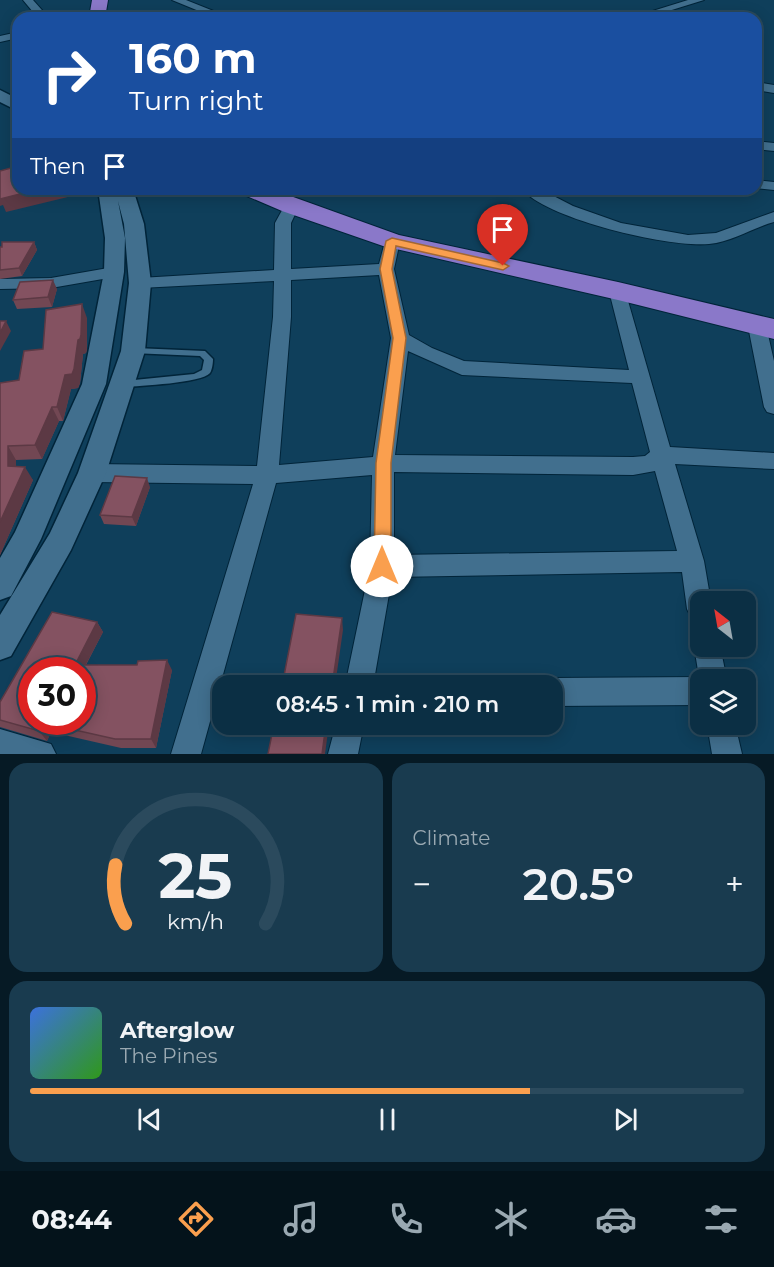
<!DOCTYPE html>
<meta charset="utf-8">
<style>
body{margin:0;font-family:Montserrat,sans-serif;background:#193b4f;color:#f1f3f6;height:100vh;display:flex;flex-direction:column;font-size:22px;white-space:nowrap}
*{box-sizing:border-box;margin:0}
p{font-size:20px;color:#9aa9b2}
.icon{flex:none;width:33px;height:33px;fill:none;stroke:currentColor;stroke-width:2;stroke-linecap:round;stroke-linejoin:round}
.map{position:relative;height:754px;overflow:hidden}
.details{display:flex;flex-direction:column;gap:9px;padding:9px;background:#061a25;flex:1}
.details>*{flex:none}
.hud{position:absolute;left:12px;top:12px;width:750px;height:183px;border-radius:18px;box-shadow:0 3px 15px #0003,0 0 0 2px #2b4a5d;background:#1a4fa0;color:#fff;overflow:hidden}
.needle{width:39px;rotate:329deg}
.buttons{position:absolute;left:690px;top:591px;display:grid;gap:12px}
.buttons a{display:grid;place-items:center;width:66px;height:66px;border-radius:12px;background:#0b2f44;box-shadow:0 3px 15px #0003,0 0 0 2px #2b4a5d;font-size:30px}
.speed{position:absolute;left:18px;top:657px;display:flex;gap:12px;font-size:30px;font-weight:700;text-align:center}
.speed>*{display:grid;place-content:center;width:78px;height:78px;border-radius:50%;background:#0b2f44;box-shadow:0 3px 15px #0003,0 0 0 2px #2b4a5d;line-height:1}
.speed .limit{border:9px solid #d22;background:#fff;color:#111}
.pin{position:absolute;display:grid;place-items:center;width:51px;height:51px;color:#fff;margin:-62px -26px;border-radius:50% 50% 50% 0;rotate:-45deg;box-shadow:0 0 6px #0007}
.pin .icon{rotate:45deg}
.me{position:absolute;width:66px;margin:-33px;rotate:0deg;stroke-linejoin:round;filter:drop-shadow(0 0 4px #0008)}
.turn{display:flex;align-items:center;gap:21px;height:126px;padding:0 18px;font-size:27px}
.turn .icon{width:78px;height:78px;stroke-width:2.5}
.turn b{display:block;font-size:42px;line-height:51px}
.then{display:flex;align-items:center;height:57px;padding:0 18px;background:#0003;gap:12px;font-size:22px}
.big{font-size:45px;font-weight:600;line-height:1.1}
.details .tile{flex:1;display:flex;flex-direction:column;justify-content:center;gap:9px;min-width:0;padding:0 21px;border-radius:18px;background:#193b4f}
.details .dial{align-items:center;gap:0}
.dial svg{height:156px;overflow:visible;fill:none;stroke:#2b4a5d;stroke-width:7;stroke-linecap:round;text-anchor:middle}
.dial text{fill:#f1f3f6;stroke:none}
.song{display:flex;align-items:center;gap:18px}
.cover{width:72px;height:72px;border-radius:9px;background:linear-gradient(135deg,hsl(220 70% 55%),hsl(110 70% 35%))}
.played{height:6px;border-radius:3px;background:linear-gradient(90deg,#fa9f4e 70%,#2b4a5d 70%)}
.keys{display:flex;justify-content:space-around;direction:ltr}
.heat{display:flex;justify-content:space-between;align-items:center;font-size:33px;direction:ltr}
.details .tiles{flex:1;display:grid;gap:9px;grid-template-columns:1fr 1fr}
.tile:last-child{grid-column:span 2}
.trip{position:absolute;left:212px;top:675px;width:351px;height:60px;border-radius:18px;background:#0b2f44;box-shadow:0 3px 15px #0003,0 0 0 2px #2b4a5d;font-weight:600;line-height:60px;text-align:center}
.tabs{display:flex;height:96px;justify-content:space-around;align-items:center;background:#04131b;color:#9aa9b2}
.tabs .icon{width:42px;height:42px}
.tabs .on{color:#fa9f4e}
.tabs b{font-size:27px;color:#f1f3f6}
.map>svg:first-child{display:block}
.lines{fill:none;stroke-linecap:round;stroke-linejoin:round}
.service-casing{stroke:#012439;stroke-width:3}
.minor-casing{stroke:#012439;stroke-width:2}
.tertiary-casing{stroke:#012439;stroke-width:3}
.trunk-casing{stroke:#012439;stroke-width:2}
.service{fill:#416f8e;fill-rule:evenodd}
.minor{fill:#416f8e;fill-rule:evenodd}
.tertiary{fill:#416f8e;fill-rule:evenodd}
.trunk{fill:#8a78c9;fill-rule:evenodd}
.wall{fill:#724753}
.shaded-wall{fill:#5c3944}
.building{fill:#845261;stroke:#5c3944;stroke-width:1.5;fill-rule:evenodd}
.route{fill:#fa9f4e;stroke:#a26733;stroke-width:1.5}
</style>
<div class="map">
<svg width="774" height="754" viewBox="0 0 774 754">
<rect width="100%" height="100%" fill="#0f3f5b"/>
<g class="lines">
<g class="service-casing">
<path id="service" d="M135 348 205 351 213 359C213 363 212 370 210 373 202 383 139 386 124 387L121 386 119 384 124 381 194 374 202 370 204 360 200 356 132 353 131 351Z"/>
</g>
<g class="minor-casing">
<path id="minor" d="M23 0H33L49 18H38Z
M172 0H186L231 18H216Z
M688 0H704L646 18H630Z
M18 32V38L0 42V36Z
M756 82 774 85V93L756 90Z
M756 141 774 143V151L756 149Z
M756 180 774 182V190L756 188Z
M522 189H540L573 206 621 223 688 235 716 233 774 212V222C752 228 732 242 709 244 670 248 546 219 522 189Z
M291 201 299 206 291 223V269L379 264 386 238H398L400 241 394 269 409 335 432 348 464 361 629 370 609 291 612 287H624L670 447 774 453V469L675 464 704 561 711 602H700V621L691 617 687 609 682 572 392 577 373 686H345L370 566 372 475 276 483 201 754H171L253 484 92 482 84 479 81 473 84 467 92 464 257 466 273 317 274 281 140 288 134 287 131 283 134 279 140 278 274 270 275 223 286 203ZM379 275 391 338 373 457 279 465 291 317V280ZM408 351 462 375 632 383 650 452 645 456 633 457 395 455ZM655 471 677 551 394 555V472L633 475Z
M114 267 120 268 122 272 120 276 51 288 0 289V279L51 278Z
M757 320 763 322 766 326 774 361V414L767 412 764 407 748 326 751 322Z
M700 636V646H720L727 680H700V705L552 706V686H541L542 682 552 678 699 677 694 646Z
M336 724H364L358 754H328Z
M707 724H735L742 754H712Z
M0 729 51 744 56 754H0Z"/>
</g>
<g class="tertiary-casing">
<path id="tertiary" d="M0 90 18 99V111L0 102Z
M98 189H133L144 224 151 283 145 351 106 473 71 550 11 656 0 660V615L50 533 78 473 121 351 129 283 124 224 118 201 125 238 124 272 106 384 41 539 11 596 0 600V558L15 532 82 384 104 272 105 238Z"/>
</g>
<g class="trunk-casing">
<path id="trunk" d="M92 0H108L105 18H89Z
M238 189H271L399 235 618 282 774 319V339L618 300 383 246 282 211 242 194Z"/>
</g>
<use href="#service" class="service"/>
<use href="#minor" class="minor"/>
<use href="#tertiary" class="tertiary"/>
<use href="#trunk" class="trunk"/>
</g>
<path class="wall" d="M34 242 37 250 22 276 0 279V247Z
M57 289 52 307 17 309 13 300Z
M87 318V349L86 353 83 354 80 383 78 388 71 389 63 421H59L42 459 16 460V466L33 480 0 555V383L19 380 43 349Z
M150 487 136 526 104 524 100 515Z
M97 622 103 632 86 665 172 670 156 748H121L51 732 47 741 0 727V702Z"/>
<path class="shaded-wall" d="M40 189H70L72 196 6 212 3 205 0 206V191Z
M34 242 37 250 22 276 19 268Z
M53 280 57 289 52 307 48 297Z
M82 304 87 318V349L86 353 83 354 80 383 78 388 71 389 63 421 57 407 65 375 78 340Z
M6 321 11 331 0 351V333Z
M52 407 59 421 42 459 35 445Z
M8 446 16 460V479L8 466Z
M25 467 33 480 0 555V522Z
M147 478 150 487 136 526 132 517Z
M342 618 343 630 335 686H332Z
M97 622 103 632 82 672 75 665Z
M167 660 172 670 156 748 151 739Z
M44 723 51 732 47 741 39 731Z
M326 724H329L325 754H322Z"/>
<path class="building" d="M18 166V189H40L0 199V171Z
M2 242H34L19 268 0 270V247H2Z
M53 280 48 297 13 300 20 282Z
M82 304 81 335 80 339 78 340 74 369 72 374 65 375 57 407H52L35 445 8 446V466L25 467 0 522V383L19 380 24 351 43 349 46 310Z
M0 321H6L0 333Z
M115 476 147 478 132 517 100 515Z
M52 612 97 622 75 665H137L138 661 167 660 151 739H115L44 723 39 731 0 720V702ZM32 670H82V722H32Z
M296 614 342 618 332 686H282Z
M274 724H326L322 754H268Z"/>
<path class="route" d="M392 238 503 263 509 266 503 270 396 246 392 269 406 338 391 463V566L389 571 382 573 376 571 374 566 376 463 393 338 380 269 386 241Z"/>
</svg>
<div class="buttons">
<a><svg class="needle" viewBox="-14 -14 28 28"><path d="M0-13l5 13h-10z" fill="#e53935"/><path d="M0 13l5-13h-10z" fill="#9aa9b2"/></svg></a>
<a><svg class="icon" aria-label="layers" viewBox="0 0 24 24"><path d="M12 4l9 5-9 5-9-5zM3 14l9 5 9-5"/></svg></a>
</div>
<div class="speed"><div class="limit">30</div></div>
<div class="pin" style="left:503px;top:266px;background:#d93025"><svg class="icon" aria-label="arrive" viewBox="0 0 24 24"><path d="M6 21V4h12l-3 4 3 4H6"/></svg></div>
<svg class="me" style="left:382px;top:566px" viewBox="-20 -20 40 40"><circle r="19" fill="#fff"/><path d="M0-13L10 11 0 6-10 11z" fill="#fa9f4e"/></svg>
<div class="trip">08:45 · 1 min · 210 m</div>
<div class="hud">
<div class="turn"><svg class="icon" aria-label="right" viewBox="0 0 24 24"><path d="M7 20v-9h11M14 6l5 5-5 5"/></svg><div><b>160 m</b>Turn right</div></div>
<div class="then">Then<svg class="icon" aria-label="arrive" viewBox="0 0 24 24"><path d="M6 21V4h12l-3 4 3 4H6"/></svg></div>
</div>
</div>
<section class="details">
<div class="tiles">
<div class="tile dial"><svg viewBox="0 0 100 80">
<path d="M14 69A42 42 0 1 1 86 69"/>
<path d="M14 69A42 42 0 0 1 9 39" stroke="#fa9f4e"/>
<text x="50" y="56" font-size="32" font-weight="700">25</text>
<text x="50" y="72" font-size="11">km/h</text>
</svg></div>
<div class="tile"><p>Climate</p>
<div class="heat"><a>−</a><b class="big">20.5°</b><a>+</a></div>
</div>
<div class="tile">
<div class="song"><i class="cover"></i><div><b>Afterglow</b><p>The Pines</p></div></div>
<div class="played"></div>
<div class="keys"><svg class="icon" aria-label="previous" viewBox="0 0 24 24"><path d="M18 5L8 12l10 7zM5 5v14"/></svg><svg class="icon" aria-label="pause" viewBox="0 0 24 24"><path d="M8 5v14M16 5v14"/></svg><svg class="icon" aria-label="next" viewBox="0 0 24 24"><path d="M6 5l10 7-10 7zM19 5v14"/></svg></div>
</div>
</div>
</section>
<nav class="tabs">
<b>08:44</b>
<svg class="icon on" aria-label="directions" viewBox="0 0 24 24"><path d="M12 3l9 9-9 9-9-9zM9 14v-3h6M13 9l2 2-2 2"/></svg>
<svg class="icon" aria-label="music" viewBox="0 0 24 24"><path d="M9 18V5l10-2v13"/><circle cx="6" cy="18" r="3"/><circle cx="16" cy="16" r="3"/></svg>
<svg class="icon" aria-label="phone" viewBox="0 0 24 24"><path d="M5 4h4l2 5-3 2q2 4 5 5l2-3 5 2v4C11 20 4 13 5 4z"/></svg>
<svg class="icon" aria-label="climate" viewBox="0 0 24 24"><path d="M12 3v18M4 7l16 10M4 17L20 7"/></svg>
<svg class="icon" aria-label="car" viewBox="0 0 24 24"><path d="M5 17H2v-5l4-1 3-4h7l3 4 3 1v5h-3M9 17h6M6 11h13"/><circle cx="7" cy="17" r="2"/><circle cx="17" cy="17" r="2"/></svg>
<svg class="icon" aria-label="filters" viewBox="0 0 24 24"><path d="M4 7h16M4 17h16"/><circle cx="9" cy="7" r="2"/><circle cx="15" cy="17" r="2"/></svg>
</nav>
